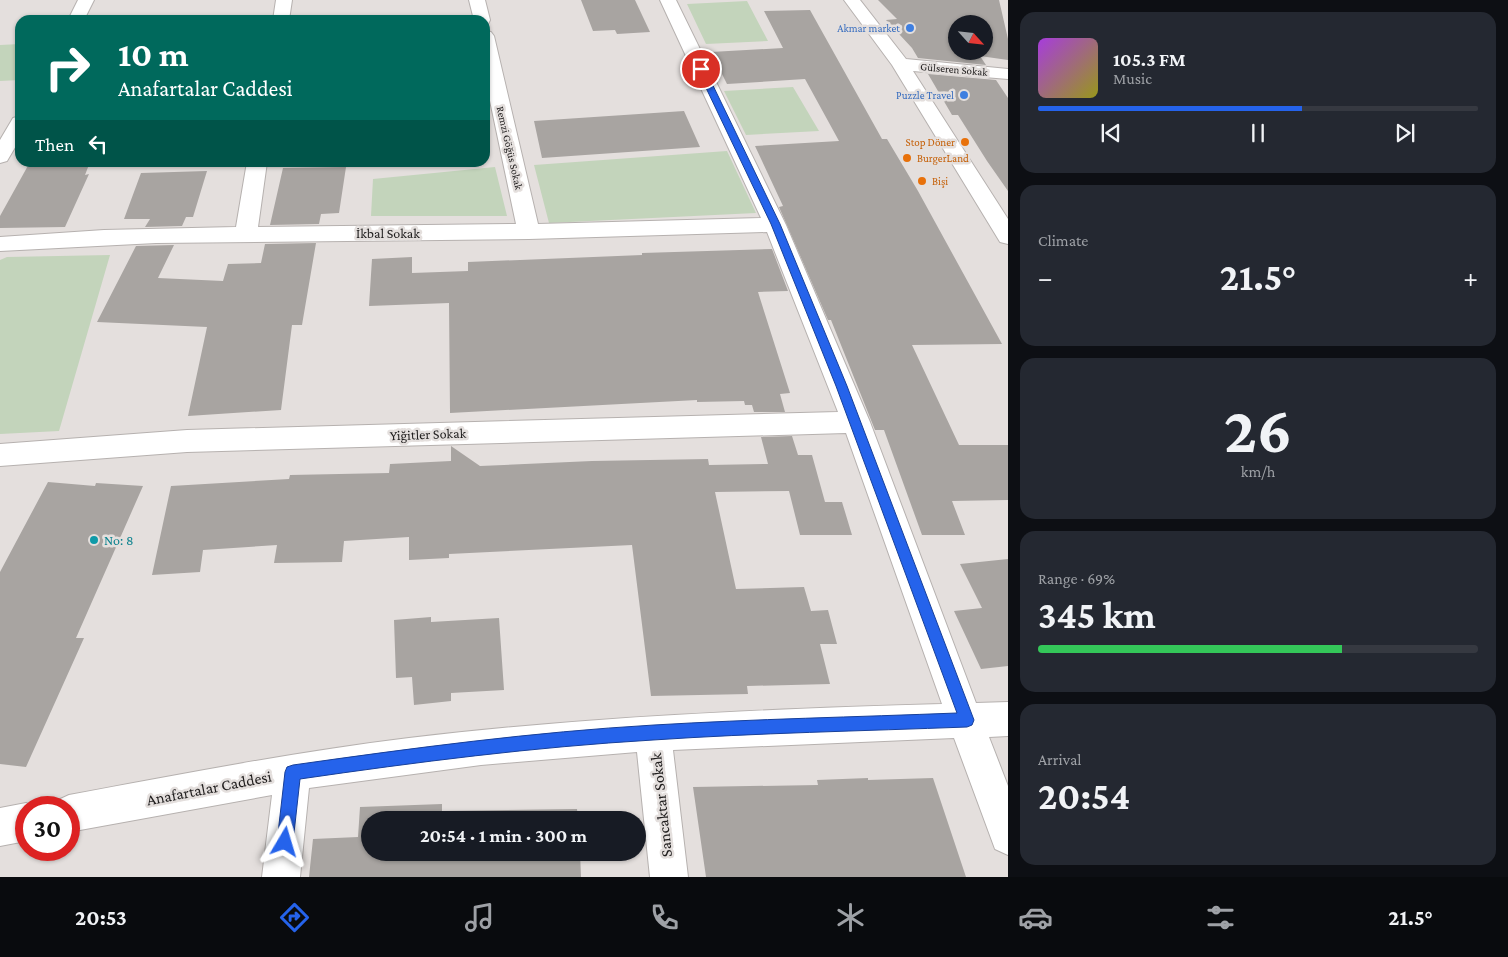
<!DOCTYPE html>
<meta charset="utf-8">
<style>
body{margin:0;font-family:"Crimson Pro",serif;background:#242831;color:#f1f3f6;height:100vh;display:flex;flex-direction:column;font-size:19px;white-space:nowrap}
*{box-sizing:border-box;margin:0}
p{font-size:16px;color:#9ea1a6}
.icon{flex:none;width:28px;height:28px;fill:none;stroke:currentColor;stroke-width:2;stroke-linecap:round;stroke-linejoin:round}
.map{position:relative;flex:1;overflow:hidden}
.sheet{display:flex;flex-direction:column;gap:12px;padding:12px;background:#0d0f14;width:500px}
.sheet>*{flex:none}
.top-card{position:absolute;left:15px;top:15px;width:475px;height:152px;border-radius:15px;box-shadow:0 1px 4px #0004;background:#00695c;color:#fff;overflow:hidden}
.needle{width:32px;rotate:117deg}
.buttons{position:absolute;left:948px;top:15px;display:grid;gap:10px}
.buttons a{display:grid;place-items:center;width:45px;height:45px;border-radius:50%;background:#171b24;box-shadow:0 1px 4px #0004;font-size:25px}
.speed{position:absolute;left:15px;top:796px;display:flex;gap:10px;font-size:25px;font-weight:700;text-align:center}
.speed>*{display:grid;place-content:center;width:65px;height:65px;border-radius:50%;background:#171b24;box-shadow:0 1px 4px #0004;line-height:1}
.speed .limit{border:8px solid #d22;background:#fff;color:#111}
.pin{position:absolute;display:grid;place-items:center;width:42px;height:42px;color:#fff;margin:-21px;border:2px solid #fff;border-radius:50%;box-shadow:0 1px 5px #0007}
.me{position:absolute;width:55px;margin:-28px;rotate:7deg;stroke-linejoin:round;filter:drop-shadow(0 0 4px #0008)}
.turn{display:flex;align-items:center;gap:18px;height:105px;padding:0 20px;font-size:22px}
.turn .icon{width:65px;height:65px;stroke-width:2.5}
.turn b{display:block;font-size:35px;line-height:42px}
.then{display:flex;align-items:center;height:48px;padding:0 20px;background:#0003;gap:10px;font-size:19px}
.big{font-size:38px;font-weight:700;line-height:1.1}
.sheet .tile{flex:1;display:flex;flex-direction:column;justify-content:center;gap:8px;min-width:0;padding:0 18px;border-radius:15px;background:#242831}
.sheet .dial{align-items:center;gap:0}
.dial b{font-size:65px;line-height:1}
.song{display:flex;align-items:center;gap:15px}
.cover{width:60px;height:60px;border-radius:8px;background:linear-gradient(135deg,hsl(280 70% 55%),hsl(60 70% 35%))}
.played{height:5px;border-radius:2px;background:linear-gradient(90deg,#2563eb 60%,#363941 60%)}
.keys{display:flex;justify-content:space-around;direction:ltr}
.heat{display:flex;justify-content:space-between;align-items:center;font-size:28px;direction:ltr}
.charge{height:8px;border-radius:4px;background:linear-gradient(90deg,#34c759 69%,#363941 0)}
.trip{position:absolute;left:361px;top:811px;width:285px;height:50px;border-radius:25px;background:#171b24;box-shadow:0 1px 4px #0004;font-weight:700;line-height:50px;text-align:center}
.tab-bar{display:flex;height:80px;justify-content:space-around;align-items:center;background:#090b0e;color:#9ea1a6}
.tab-bar .icon{width:35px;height:35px}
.tab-bar .active{color:#2563eb}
.tab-bar b{font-size:22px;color:#f1f3f6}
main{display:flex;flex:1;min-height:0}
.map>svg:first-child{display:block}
.green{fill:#c3d4bb}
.building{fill:#a8a4a1;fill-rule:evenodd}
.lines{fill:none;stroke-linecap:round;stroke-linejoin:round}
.minor-casing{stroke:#b6b1af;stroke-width:2}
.minor{fill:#fff;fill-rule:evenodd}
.route{fill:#2563eb;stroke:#184099}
.shop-dot{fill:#3f7fe0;stroke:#e4dfdd;stroke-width:2}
.food-dot{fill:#e8710a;stroke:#e4dfdd;stroke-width:2}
.culture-dot{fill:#0f9aa8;stroke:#e4dfdd;stroke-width:2}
.labels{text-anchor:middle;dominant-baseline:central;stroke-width:5;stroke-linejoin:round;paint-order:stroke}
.far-shop-label{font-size:11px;fill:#366cbe;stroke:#e4dfdd;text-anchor:end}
.far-street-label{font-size:11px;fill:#1f1d1d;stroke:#e4dfdd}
.far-food-label{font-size:11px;fill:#c56008;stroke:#e4dfdd;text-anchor:start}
.street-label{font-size:14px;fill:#1f1d1d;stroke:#e4dfdd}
.culture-label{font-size:14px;fill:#0d838f;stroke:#e4dfdd;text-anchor:start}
.near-street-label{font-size:16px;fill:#1f1d1d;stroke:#e4dfdd}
</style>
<main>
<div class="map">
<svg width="1008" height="877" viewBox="0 0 1008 877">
<rect width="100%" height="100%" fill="#e4dfdd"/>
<path class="green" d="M747 1 768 41 706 44 687 4Z
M20 44V80L0 81V45Z
M793 87 819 131 746 135 724 91Z
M727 151 756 213 549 223 534 165Z
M495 167 507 216H371L373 179Z
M110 255 59 431 0 434V260L7 257Z"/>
<path class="building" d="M581 0H635L650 32 617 34 615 30 593 31Z
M878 0H999L1008 39V60L980 56 986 65 918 58 912 48 886 20 897 19ZM956 24H984V51H956Z
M810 10 882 139H887L918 191 1002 344 912 345 959 445H1008V500L952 501 965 535H922L884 430H875L831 320H828L779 207 783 206 755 146 839 141 805 79 727 84 711 52 783 48 764 11Z
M928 74 996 80 1008 98V191L987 161 958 115H952Z
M684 111 700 147 542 158 534 121Z
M30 162H90L85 175 89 174 65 227 0 228V216Z
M346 167 339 213 321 214 319 224 270 225 283 168Z
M207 171 193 217H186L182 226 145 227 150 219H124L141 173Z
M316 243 302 325H292L281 410 188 416 207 327 97 322 136 246 174 245 158 278 223 281 228 264 261 263 265 244Z
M772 249 788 291 758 292 790 393 780 394 785 412H754L752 405H745L744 401 697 402V400L450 413 449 303 369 306 372 259 412 257V273L468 271V262L642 255V253Z
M792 436 798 455H812L825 502H842L852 535H800L789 491 715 492 736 589 804 587 811 611 828 610 837 644H820L830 684 747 686 748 694 651 696 632 545 449 554V558L409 560V537L344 541 342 562 274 563 277 545 203 550 200 572 152 575 171 486 289 479 290 475 389 473 390 464 451 461V446L480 466 592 461 708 459 709 465 768 464 761 437Z
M48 482 95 486 96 483 143 486 76 638H84L26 767 0 764V572Z
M1008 559V666L981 669 954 611 982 608 960 564Z
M431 617V622L499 618 504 690 451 693V701L414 705 412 677 396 678 394 620Z
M868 778V780L933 778 966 877H706L693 787 818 785 817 780Z
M442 804V811L577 809 578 820H370V852H580L581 877H309L313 839 358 837 360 807Z"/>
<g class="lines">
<g class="minor-casing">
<path id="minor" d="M78 0H94L84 20H68Z
M276 0H292L289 20H273Z
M469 0H485L490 20 488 24H485V20H474Z
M660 0H676L786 225 870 422 976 703 1008 702V736L989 737 1008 786V855L995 849 954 738 673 750 688 877H650L637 752 481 765 309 788 300 877H262L272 795 69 832V808H53L56 801 69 795C182 774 295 752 409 738 586 717 763 709 942 704L846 433 187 452 0 466V444L187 430 838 412 767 232 529 239 156 243 0 251V237L104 230 236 227 247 162H267L258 227 516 224 485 77V31L491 32 494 36 538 224 761 218Z
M844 0H860L906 59 1008 69V79L913 71 1008 219V244L1000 242 892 65Z
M20 116V139L7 161 0 163V140L13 118Z
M26 803 36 808H26V841L0 846V808Z"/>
</g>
<use href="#minor" class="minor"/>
</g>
<path class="route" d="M698 68 705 69 780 224 847 386 974 720 972 725 967 727C862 731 757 733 653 740 534 747 417 762 300 779L293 842 290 848 285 850 279 848 277 842 285 772 287 767 293 765C413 748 533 732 654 725 755 719 856 717 957 713L836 386 771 224 697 69Z"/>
<g class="shop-dot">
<circle cx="910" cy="28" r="5"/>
<circle cx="964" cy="95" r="5"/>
</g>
<g class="food-dot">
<circle cx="965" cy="142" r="5"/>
<circle cx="907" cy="158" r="5"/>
<circle cx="922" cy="181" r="5"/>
</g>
<circle class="culture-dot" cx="94" cy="540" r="5"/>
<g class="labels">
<g class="far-shop-label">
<text x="900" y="28">Akmar market</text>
<text x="954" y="95">Puzzle Travel</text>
</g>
<g class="far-street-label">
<text transform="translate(954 69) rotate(5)">Gülseren Sokak</text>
<text transform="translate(510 148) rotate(77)">Remzi Göğüs Sokak</text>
</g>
<g class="far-food-label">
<text x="955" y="142" text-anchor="end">Stop Döner</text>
<text x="917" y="158">BurgerLand</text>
<text x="932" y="181">Bişi</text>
</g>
<g class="street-label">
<text x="388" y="233">İkbal Sokak</text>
<text transform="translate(428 434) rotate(-2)">Yiğitler Sokak</text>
</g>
<g class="culture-label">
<text x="104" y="540">No: 8</text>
</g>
<g class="near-street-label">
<text transform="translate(209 788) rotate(-11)">Anafartalar Caddesi</text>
<text transform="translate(661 805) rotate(-96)">Sancaktar Sokak</text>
</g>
</g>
</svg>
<div class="buttons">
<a><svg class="needle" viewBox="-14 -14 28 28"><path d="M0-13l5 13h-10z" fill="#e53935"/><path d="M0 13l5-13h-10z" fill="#9ea1a6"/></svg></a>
</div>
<div class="speed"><div class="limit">30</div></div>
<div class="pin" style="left:701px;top:69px;background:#d93025"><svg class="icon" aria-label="arrive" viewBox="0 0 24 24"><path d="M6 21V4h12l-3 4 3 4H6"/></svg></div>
<svg class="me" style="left:285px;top:842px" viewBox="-20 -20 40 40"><path d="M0-17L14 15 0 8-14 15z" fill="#2563eb" stroke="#fff" stroke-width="4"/></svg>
<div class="trip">20:54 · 1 min · 300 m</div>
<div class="top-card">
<div class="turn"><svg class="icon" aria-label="right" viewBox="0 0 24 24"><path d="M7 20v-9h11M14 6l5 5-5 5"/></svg><div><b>10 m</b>Anafartalar Caddesi</div></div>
<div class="then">Then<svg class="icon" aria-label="left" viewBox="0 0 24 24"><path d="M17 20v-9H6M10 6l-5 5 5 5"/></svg></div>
</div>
</div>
<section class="sheet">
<div class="tile">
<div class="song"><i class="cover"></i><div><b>105.3 FM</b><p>Music</p></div></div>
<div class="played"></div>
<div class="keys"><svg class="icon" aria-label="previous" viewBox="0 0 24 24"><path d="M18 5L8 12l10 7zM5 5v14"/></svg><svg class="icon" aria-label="pause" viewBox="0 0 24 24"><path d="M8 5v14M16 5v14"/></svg><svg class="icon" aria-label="next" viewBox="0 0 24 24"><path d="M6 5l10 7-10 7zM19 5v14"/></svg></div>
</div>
<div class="tile"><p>Climate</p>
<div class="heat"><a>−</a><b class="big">21.5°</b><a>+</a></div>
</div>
<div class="tile dial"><b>26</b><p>km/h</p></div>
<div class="tile"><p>Range · 69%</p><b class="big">345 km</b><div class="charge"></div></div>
<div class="tile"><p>Arrival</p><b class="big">20:54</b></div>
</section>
</main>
<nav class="tab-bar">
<b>20:53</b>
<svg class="icon active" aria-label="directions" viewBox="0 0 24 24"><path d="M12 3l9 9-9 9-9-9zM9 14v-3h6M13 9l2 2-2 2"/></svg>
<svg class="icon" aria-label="music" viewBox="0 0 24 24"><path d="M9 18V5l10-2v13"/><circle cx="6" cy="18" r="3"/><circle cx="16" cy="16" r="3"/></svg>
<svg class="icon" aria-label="phone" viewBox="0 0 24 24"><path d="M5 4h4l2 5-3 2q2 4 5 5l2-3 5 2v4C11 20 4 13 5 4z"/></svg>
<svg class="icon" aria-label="climate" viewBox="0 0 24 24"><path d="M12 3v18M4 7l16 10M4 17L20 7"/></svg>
<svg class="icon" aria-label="car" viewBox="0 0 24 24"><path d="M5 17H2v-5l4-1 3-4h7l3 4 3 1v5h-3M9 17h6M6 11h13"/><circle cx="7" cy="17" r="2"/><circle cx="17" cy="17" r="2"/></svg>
<svg class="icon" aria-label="filters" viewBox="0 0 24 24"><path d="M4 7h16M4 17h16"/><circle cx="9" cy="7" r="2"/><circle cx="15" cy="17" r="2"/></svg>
<b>21.5°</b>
</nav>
